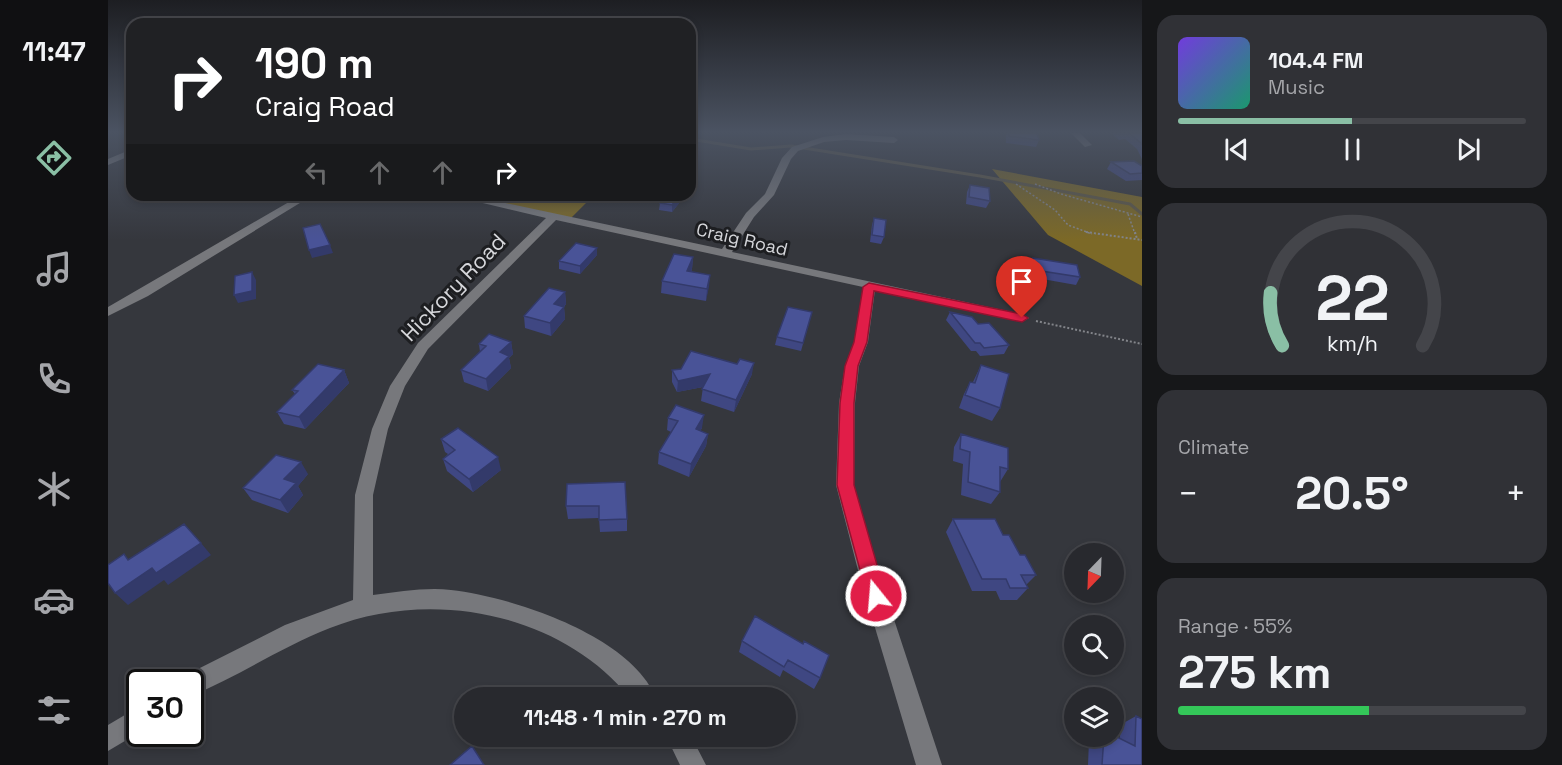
<!DOCTYPE html>
<meta charset="utf-8">
<style>
body{margin:0;font-family:"Space Grotesk",sans-serif;background:#303136;color:#f1f3f6;height:100vh;display:flex;flex-direction:column;font-size:22px;white-space:nowrap}
*{box-sizing:border-box;margin:0}
p{font-size:20px;color:#a5a6aa}
.icon{flex:none;width:33px;height:33px;fill:none;stroke:currentColor;stroke-width:2;stroke-linecap:round;stroke-linejoin:round}
.map{position:relative;flex:1;overflow:hidden}
.sheet{display:flex;flex-direction:column;gap:15px;padding:15px;background:#161719;width:420px}
.sheet>*{flex:none}
.banner{position:absolute;left:18px;top:18px;width:570px;height:183px;border-radius:18px;box-shadow:0 3px 9px #0003,0 0 0 2px #44454a;background:#202124;color:#fff;overflow:hidden}
.needle{width:39px;rotate:203deg}
.tools{position:absolute;left:956px;top:543px;display:grid;gap:12px}
.tools a{display:grid;place-items:center;width:60px;height:60px;border-radius:50%;background:#28292e;box-shadow:0 3px 9px #0003,0 0 0 2px #44454a;font-size:30px}
.speed{position:absolute;left:18px;top:669px;display:flex;gap:12px;font-size:30px;font-weight:700;text-align:center}
.speed>*{display:grid;place-content:center;width:78px;height:78px;border-radius:50%;background:#28292e;box-shadow:0 3px 9px #0003,0 0 0 2px #44454a;line-height:1}
.speed .limit{border:3px solid #111;border-radius:9px;background:#fff;color:#111}
.pin{position:absolute;display:grid;place-items:center;width:51px;height:51px;color:#fff;margin:-62px -26px;border-radius:50% 50% 50% 0;rotate:-45deg;box-shadow:0 0 6px #0007}
.pin .icon{rotate:45deg}
.me{position:absolute;width:66px;margin:-33px;rotate:343deg;stroke-linejoin:round;filter:drop-shadow(0 0 4px #0008)}
.turn{display:flex;align-items:center;gap:21px;height:126px;padding:0 30px;font-size:27px}
.turn .icon{width:78px;height:78px;stroke-width:2.5}
.turn b{display:block;font-size:42px;line-height:51px}
.lanes{display:flex;align-items:center;height:57px;padding:0 30px;background:#0003;justify-content:center;gap:30px;direction:ltr}
.lanes .off{opacity:.35}
.big{font-size:45px;font-weight:600;line-height:1.1}
.sheet .widget{flex:1;display:flex;flex-direction:column;justify-content:center;gap:9px;min-width:0;padding:0 21px;border-radius:18px;background:#303136}
.sheet .dial{align-items:center;gap:0}
.dial svg{height:156px;overflow:visible;fill:none;stroke:#44454a;stroke-width:7;stroke-linecap:round;text-anchor:middle}
.dial text{fill:#f1f3f6;stroke:none}
.song{display:flex;align-items:center;gap:18px}
.cover{width:72px;height:72px;border-radius:9px;background:linear-gradient(135deg,hsl(260 70% 55%),hsl(160 70% 35%))}
.played{height:6px;border-radius:3px;background:linear-gradient(90deg,#8abfa5 50%,#44454a 50%)}
.keys{display:flex;justify-content:space-around;direction:ltr}
.heat{display:flex;justify-content:space-between;align-items:center;font-size:33px;direction:ltr}
.charge{height:9px;border-radius:4px;background:linear-gradient(90deg,#34c759 55%,#44454a 0)}
.trip{position:absolute;left:346px;top:687px;width:342px;height:60px;border-radius:30px;background:#28292e;box-shadow:0 3px 9px #0003,0 0 0 2px #44454a;font-weight:600;line-height:60px;text-align:center}
main{display:flex;flex:1;min-height:0}
.dock{display:flex;flex-direction:column;width:108px;justify-content:space-around;align-items:center;background:#101012;color:#a5a6aa}
.dock .icon{width:42px;height:42px}
.dock .active{color:#8abfa5}
.dock b{font-size:27px;color:#f1f3f6}
.map>svg:first-child{display:block}
.forest{fill:#7c6927}
.lines{fill:none;stroke-linecap:round;stroke-linejoin:round}
.stream{stroke:#5e5846;stroke-width:3}
.path-far1{stroke:#83858a;stroke-width:1.5;stroke-dasharray:2 2;stroke-linecap:butt}
.path{stroke:#83858a;stroke-width:2;stroke-dasharray:2 2;stroke-linecap:butt}
.minor{fill:#77787c;fill-rule:evenodd}
.wall{fill:#3f4782}
.shaded-wall{fill:#333a6a}
.building{fill:#495397;stroke:#333a6a;stroke-width:1.5}
.route{fill:#e11d48;stroke:#92132f;stroke-width:1.5}
.labels{text-anchor:middle;dominant-baseline:central;stroke-width:6;stroke-linejoin:round;paint-order:stroke}
.far-street-label{font-size:18px;fill:#d6d7db;stroke:#1d1e21}
.street-label{font-size:22px;fill:#d6d7db;stroke:#1d1e21}
</style>
<main>
<nav class="dock">
<b>11:47</b>
<svg class="icon active" aria-label="directions" viewBox="0 0 24 24"><path d="M12 3l9 9-9 9-9-9zM9 14v-3h6M13 9l2 2-2 2"/></svg>
<svg class="icon" aria-label="music" viewBox="0 0 24 24"><path d="M9 18V5l10-2v13"/><circle cx="6" cy="18" r="3"/><circle cx="16" cy="16" r="3"/></svg>
<svg class="icon" aria-label="phone" viewBox="0 0 24 24"><path d="M5 4h4l2 5-3 2q2 4 5 5l2-3 5 2v4C11 20 4 13 5 4z"/></svg>
<svg class="icon" aria-label="climate" viewBox="0 0 24 24"><path d="M12 3v18M4 7l16 10M4 17L20 7"/></svg>
<svg class="icon" aria-label="car" viewBox="0 0 24 24"><path d="M5 17H2v-5l4-1 3-4h7l3 4 3 1v5h-3M9 17h6M6 11h13"/><circle cx="7" cy="17" r="2"/><circle cx="17" cy="17" r="2"/></svg>
<svg class="icon" aria-label="filters" viewBox="0 0 24 24"><path d="M4 7h16M4 17h16"/><circle cx="9" cy="7" r="2"/><circle cx="15" cy="17" r="2"/></svg>
</nav>
<div class="map">
<svg width="1034" height="765" viewBox="0 0 1034 765">
<rect width="100%" height="100%" fill="#35373d"/>
<path class="forest" d="M884 169 1034 197V286L940 235Z
M346 195H486L461 220Z"/>
<g class="lines">
<path class="stream" d="M582 139 643 149 683 146 872 176 1022 204 1034 214"/>
<path class="path-far1" d="M908 184 947 210 960 225 984 234
M927 184 953 194 1034 217
M1020 214 1027 234"/>
<path class="path" d="M978 232 1034 240
M1027 232 1029 239
M928 321 1034 344"/>
<path class="minor" d="M963 133H972L984 145 977 147Z
M738 134 786 137 790 140 786 143 738 140 716 142 690 151 683 159 666 195 646 217 624 252 914 314 921 318 914 322 767 290 760 342 751 366 747 403 746 485 771 574 834 765H808L751 574 728 485 731 403 737 366 746 342 755 287 448 220 320 349 297 386 280 429 265 495V595C291 592 318 587 343 590 405 597 523 636 548 698H522C452 612 322 588 222 628 173 647 130 677 82 696V682H72L74 677 177 625 245 600 247 495 264 429 282 386 310 343 438 218 341 195H360L614 249 638 213 657 194 674 158 684 147 715 137Z
M24 149V155L0 165V159Z
M193 195H205L40 296 0 316V307Z
M32 706V732L0 751V725Z
M558 736H583L598 765H572Z"/>
</g>
<path class="wall" d="M898 133H929L931 140 928 147 898 143Z
M1003 133H1034V159L1029 149 1017 139 1011 140Z
M1003 162 1034 166V180L1018 181 999 169Z
M862 185 882 201 878 208 858 204 859 192Z
M573 195 572 202 564 212 551 210 552 203Z
M766 218 776 237 773 244 762 242 764 225Z
M489 255 472 274 451 269V261Z
M585 257 584 269 583 272 602 275 598 301 553 293 554 281Z
M925 258 972 277 968 285 923 277 920 266Z
M457 292 458 304 456 307 457 319 443 336 417 328 416 316Z
M704 312 693 351 667 345 669 337Z
M842 312 870 324 901 345 896 354 872 356 868 351H863L838 320Z
M403 342 405 354 401 358 403 368 380 391 356 382 353 370 372 352 371 344Z
M873 365 892 408 884 421 851 408 856 394 862 382H865Z
M236 370 241 383 197 429 176 424 169 412 187 394 184 390Z
M564 370 644 374 626 412 593 401 595 387 569 392 564 382Z
M560 418 594 428 592 431 600 434 598 446 581 477 550 464 551 452 563 432 559 430Z
M853 434 900 469 892 482V492L883 504 853 495 855 464 845 461 846 447Z
M333 439 393 470 365 492 339 471 335 459 340 454 337 452Z
M200 474 190 486 195 495 180 513 144 500 135 488Z
M459 484 519 519V531L492 532 491 518 460 519 458 506Z
M845 519 895 535 912 555 928 575 918 585 920 588 909 600H892L888 591H864L838 532Z
M647 616 712 678 706 689 675 670 672 677 631 652 634 641Z
M1028 716 1034 765H980L981 740 987 736H996L1012 739V725Z"/>
<path class="shaded-wall" d="M573 195 572 202 564 212V205Z
M222 245 225 253 204 258 201 250Z
M489 248V255L472 274V266Z
M585 257 584 269 578 283 579 271Z
M144 272 148 280V299L130 303 126 295Z
M602 275 601 287 598 301 599 289Z
M457 292 458 304 447 317 446 304Z
M456 307 457 319 443 336 442 323Z
M403 342 405 354 401 358 403 368 380 391 378 379 392 352Z
M646 363 644 374 626 412 628 400Z
M236 370 241 383 197 429 191 417Z
M602 374 600 386 569 392 570 381Z
M596 415 594 428 586 442 588 429Z
M600 434 598 446 581 477 583 464Z
M390 457 393 470 365 492 361 479Z
M193 462 200 474 190 486 195 495 180 513 172 500 176 479Z
M93 543 103 555 60 585 56 580 20 605 7 593 44 568Z"/>
<path class="building" d="M901 133H929L931 140 901 136Z
M1021 133H1034V145L1033 143Z
M1026 161 1034 166V173L1022 174 1003 162Z
M862 185 881 188 882 201 861 197Z
M558 195H572L564 205 552 203Z
M766 218 778 220 776 237 764 235Z
M212 224 222 245 201 250 195 228Z
M468 243 489 248 472 266 451 261Z
M566 254 585 257 579 271 602 275 599 289 554 281Z
M925 258 969 265 972 277 927 270Z
M144 272V291L126 295 127 276Z
M441 288 457 292 446 304 456 307 442 323 416 316Z
M680 307 704 312 695 343 669 337Z
M842 312 864 317 870 324 881 323 901 345 876 348 872 343H867Z
M381 334 403 342 392 352 401 356 378 379 353 370 378 346 371 344Z
M583 351 629 364 632 359 646 363 628 400 594 389 602 374 570 381 564 370 573 369Z
M210 364 236 370 191 417 169 412 190 391 184 390Z
M873 365 901 374 892 408 857 395 862 382 867 383Z
M568 405 596 415 588 429 600 434 583 464 551 452 570 421 560 418Z
M350 428 390 457 361 479 335 459 347 450 333 439Z
M853 434 900 448V469L892 467V492L860 482 862 452 852 449Z
M168 455 193 462 176 479 188 483 172 500 135 488Z
M517 482 519 519 491 520V506H458L459 484Z
M845 519H887L895 535H901L912 555H917L928 575H913L920 588H902L898 579H874Z
M76 524 93 543 48 573 44 568 7 593 0 583V565L16 554 20 560Z
M647 616 695 644 696 641 721 655 712 678 680 660 676 667 634 641Z
M1028 716 1034 719V765H994L996 736H1005V735L1027 746Z
M364 746 376 765H342Z"/>
<linearGradient id="sky" x2="0" y2="1"><stop stop-color="#1d1e22"/><stop offset="0.55" stop-color="#4b5362"/><stop offset="1" stop-color="#4b5362" stop-opacity="0"/></linearGradient>
<rect width="1034" height="240" fill="url(#sky)"/>
<path class="route" d="M761 283 914 314 920 318 914 322 766 291 759 342 750 366 746 403V485L778 596 775 602 768 605 762 602 759 596 729 485 732 403 737 366 746 342 755 287Z"/>
<g class="labels">
<g class="far-street-label">
<text transform="translate(634 239) rotate(13)">Craig Road</text>
</g>
<g class="street-label">
<text transform="translate(345 287) rotate(-46)">Hickory Road</text>
</g>
</g>
</svg>
<div class="tools">
<a><svg class="needle" viewBox="-14 -14 28 28"><path d="M0-13l5 13h-10z" fill="#e53935"/><path d="M0 13l5-13h-10z" fill="#a5a6aa"/></svg></a>
<a><svg class="icon" aria-label="search" viewBox="0 0 24 24"><circle cx="10" cy="10" r="6"/><path d="M15 15l6 6"/></svg></a>
<a><svg class="icon" aria-label="layers" viewBox="0 0 24 24"><path d="M12 4l9 5-9 5-9-5zM3 14l9 5 9-5"/></svg></a>
</div>
<div class="speed"><div class="limit">30</div></div>
<div class="pin" style="left:914px;top:318px;background:#d93025"><svg class="icon" aria-label="arrive" viewBox="0 0 24 24"><path d="M6 21V4h12l-3 4 3 4H6"/></svg></div>
<svg class="me" style="left:768px;top:596px" viewBox="-20 -20 40 40"><circle r="17" fill="#e11d48" stroke="#fff" stroke-width="3"/><path d="M0-11L8 9 0 5-8 9z" fill="#fff"/></svg>
<div class="trip">11:48 · 1 min · 270 m</div>
<div class="banner">
<div class="turn"><svg class="icon" aria-label="right" viewBox="0 0 24 24"><path d="M7 20v-9h11M14 6l5 5-5 5"/></svg><div><b>190 m</b>Craig Road</div></div>
<div class="lanes"><svg class="icon off" aria-label="left" viewBox="0 0 24 24"><path d="M17 20v-9H6M10 6l-5 5 5 5"/></svg><svg class="icon off" aria-label="ahead" viewBox="0 0 24 24"><path d="M12 20V5M6 11l6-6 6 6"/></svg><svg class="icon off" aria-label="ahead" viewBox="0 0 24 24"><path d="M12 20V5M6 11l6-6 6 6"/></svg><svg class="icon" aria-label="right" viewBox="0 0 24 24"><path d="M7 20v-9h11M14 6l5 5-5 5"/></svg></div>
</div>
</div>
<section class="sheet">
<div class="widget">
<div class="song"><i class="cover"></i><div><b>104.4 FM</b><p>Music</p></div></div>
<div class="played"></div>
<div class="keys"><svg class="icon" aria-label="previous" viewBox="0 0 24 24"><path d="M18 5L8 12l10 7zM5 5v14"/></svg><svg class="icon" aria-label="pause" viewBox="0 0 24 24"><path d="M8 5v14M16 5v14"/></svg><svg class="icon" aria-label="next" viewBox="0 0 24 24"><path d="M6 5l10 7-10 7zM19 5v14"/></svg></div>
</div>
<div class="widget dial"><svg viewBox="0 0 100 80">
<path d="M14 69A42 42 0 1 1 86 69"/>
<path d="M14 69A42 42 0 0 1 8 42" stroke="#8abfa5"/>
<text x="50" y="56" font-size="32" font-weight="700">22</text>
<text x="50" y="72" font-size="11">km/h</text>
</svg></div>
<div class="widget"><p>Climate</p>
<div class="heat"><a>−</a><b class="big">20.5°</b><a>+</a></div>
</div>
<div class="widget"><p>Range · 55%</p><b class="big">275 km</b><div class="charge"></div></div>
</section>
</main>
